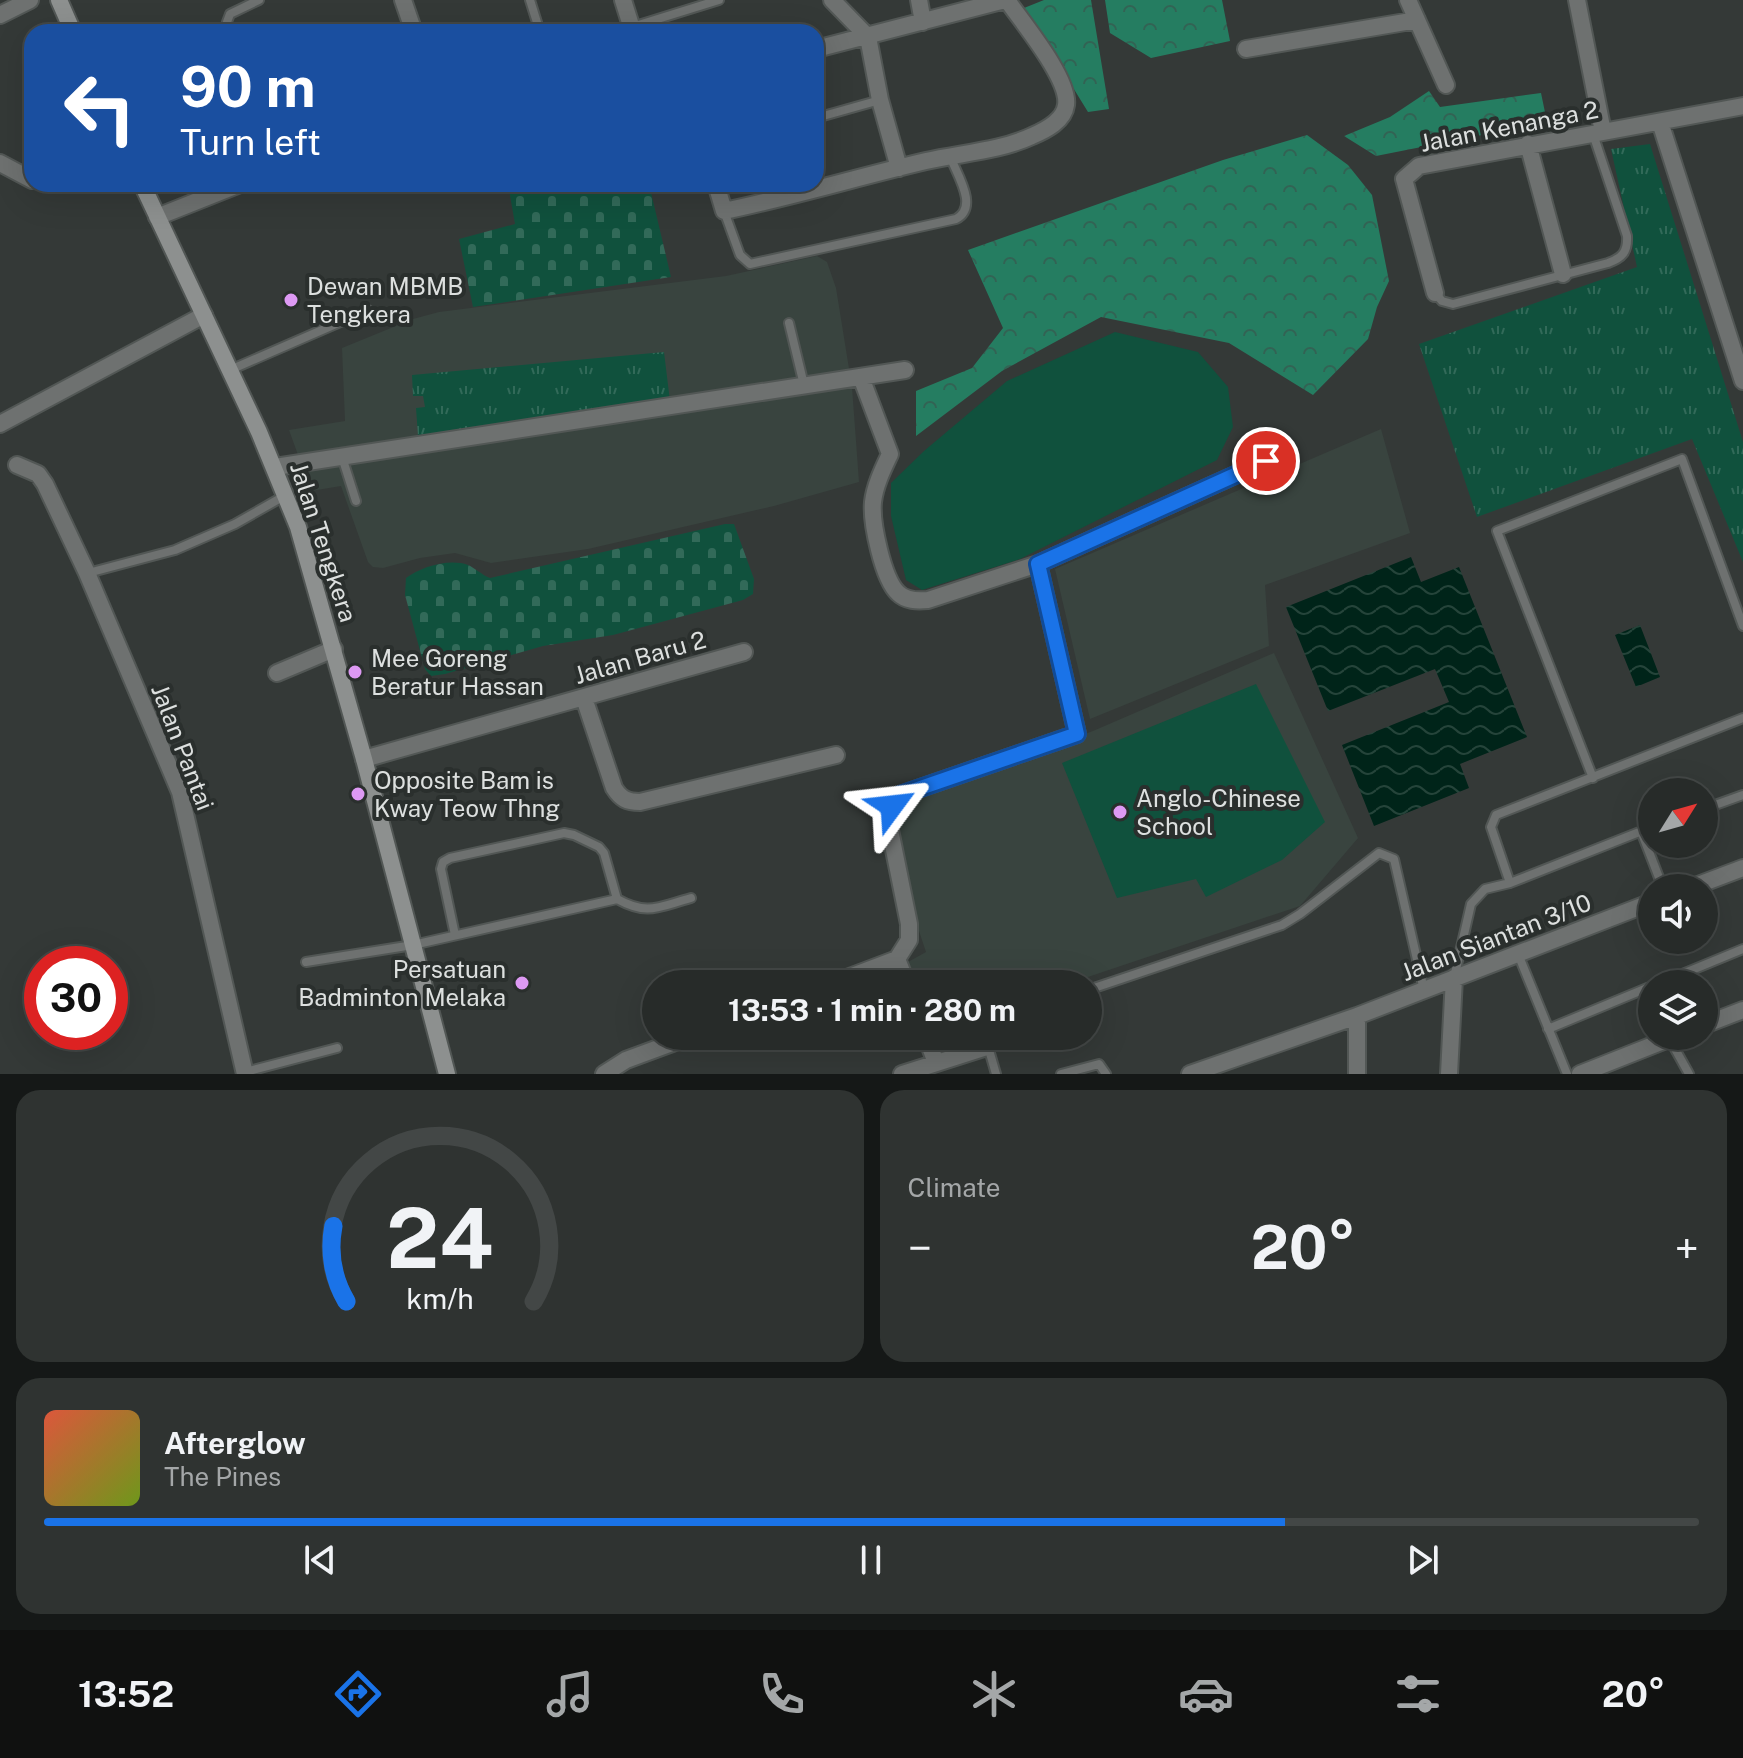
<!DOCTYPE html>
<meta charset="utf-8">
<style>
body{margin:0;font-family:"Public Sans",sans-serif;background:#2f3331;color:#f1f3f6;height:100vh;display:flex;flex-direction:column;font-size:30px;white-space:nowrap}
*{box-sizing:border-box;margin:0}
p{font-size:26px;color:#a4a7a8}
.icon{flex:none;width:44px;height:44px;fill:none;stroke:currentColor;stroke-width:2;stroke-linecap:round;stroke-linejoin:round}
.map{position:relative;height:1074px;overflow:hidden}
.sheet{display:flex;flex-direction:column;gap:16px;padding:16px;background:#151817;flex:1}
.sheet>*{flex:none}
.banner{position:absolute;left:24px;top:24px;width:800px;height:168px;border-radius:24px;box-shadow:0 8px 32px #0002,0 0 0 2px #434746;background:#1a4fa0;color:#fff;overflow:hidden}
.needle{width:52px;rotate:53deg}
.fabs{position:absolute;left:1638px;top:778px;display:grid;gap:16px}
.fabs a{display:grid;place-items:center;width:80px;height:80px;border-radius:50%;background:#272b29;box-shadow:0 8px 32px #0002,0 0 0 2px #434746;font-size:40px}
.speed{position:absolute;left:24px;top:946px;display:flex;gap:16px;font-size:40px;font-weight:700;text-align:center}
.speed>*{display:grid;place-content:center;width:104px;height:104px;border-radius:50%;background:#272b29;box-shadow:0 8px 32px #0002,0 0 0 2px #434746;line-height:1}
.speed .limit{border:12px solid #d22;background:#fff;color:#111}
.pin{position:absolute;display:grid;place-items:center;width:68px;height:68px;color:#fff;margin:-34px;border:4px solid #fff;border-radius:50%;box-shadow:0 2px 8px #0007}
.me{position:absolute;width:88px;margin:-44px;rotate:60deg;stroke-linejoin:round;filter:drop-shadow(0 0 6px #0008)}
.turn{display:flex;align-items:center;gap:28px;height:168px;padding:0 24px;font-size:36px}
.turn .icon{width:104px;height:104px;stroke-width:2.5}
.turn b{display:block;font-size:56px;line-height:68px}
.big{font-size:60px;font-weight:700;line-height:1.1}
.sheet .widget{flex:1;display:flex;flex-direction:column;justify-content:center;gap:12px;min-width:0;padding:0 28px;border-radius:24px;background:#2f3331}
.sheet .dial{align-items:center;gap:0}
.dial svg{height:208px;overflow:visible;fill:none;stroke:#434746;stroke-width:7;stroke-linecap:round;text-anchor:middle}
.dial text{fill:#f1f3f6;stroke:none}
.song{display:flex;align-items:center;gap:24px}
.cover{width:96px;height:96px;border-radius:12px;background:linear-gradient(135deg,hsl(10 70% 55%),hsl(80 70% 35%))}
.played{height:8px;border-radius:4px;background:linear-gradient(90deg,#1a73e8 75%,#434746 75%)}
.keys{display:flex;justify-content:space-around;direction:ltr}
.heat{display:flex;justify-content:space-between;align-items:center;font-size:44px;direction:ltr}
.sheet .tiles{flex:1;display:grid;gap:16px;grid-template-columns:1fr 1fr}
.widget:last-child{grid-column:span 2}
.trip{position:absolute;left:642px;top:970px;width:460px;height:80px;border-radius:40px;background:#272b29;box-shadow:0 8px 32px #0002,0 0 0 2px #434746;font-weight:700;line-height:80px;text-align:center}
.tab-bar{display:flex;height:128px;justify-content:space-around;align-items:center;background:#101110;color:#a4a7a8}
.tab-bar .icon{width:56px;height:56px}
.tab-bar .selected{color:#1a73e8}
.tab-bar b{font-size:36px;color:#f1f3f6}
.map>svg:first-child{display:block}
.built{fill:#39443f}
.grass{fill:url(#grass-tufts)}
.forest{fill:url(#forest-crowns)}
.cemetery{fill:url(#cemetery-stones)}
.park{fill:#10513d}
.water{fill:url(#water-waves)}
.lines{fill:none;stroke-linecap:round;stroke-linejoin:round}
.lane-casing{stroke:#525755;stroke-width:12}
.street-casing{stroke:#525755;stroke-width:20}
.secondary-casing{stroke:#525755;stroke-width:20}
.lane{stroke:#6e7170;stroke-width:8}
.street{stroke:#6e7170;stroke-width:16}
.secondary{stroke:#8d908f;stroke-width:16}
.route-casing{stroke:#114b97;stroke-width:20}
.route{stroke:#1a73e8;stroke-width:14}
.poi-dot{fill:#dd99f3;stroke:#2a2f2d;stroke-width:3}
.labels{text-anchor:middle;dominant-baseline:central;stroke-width:8;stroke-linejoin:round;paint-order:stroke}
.street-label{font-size:24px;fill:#dde0df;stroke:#2a2f2d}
.poi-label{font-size:24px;fill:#dde0df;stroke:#2a2f2d;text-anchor:start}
</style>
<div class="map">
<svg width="1743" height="1074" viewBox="0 0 1743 1074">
<defs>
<pattern id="grass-tufts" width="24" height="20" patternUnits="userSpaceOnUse" patternTransform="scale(2)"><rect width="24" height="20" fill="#10513d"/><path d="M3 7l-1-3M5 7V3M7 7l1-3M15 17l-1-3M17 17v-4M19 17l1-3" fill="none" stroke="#326a59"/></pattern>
<pattern id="forest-crowns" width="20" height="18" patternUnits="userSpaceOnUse" patternTransform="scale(2)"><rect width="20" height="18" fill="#257d61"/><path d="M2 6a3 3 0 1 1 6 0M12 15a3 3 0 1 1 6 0" fill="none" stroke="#326354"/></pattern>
<pattern id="cemetery-stones" width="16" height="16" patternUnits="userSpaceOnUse" patternTransform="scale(2)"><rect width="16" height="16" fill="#10513d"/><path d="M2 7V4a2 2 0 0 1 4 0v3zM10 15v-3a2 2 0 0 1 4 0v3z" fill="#326a59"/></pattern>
<pattern id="water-waves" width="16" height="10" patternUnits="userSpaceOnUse" patternTransform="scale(2)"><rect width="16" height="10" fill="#002419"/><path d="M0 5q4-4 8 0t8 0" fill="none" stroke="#25443a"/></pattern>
</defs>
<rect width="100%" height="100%" fill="#343937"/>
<path class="built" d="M817 256 827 262 836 288 852 387 859 482 774 506 588 549 491 563 455 553 420 558 383 568 373 567 368 562 341 486 311 491 289 430 345 421 342 348 413 319 439 312 726 276Z
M1381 429 1410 533 1265 585 1269 646 1090 719 1055 569Z
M1274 653 1358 838 1300 906 1067 984H917L908 962 926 952 884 826 904 798 1093 731Z"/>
<path class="grass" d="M1650 144 1743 442V562L1692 439 1477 517 1419 344 1637 267 1611 149Z
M664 352 670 401 418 436 416 408 425 407 423 396H413L412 375Z"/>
<path class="forest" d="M1044 0H1091L1109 109 1088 112 1024 8Z
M1105 0H1222L1230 41 1151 58 1110 33Z
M1429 91 1440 107 1541 93 1547 122 1376 156 1344 136 1390 117Z
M1307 135 1348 165 1372 195 1389 281 1377 307 1368 339 1313 395 1229 343 1101 317 1002 371 916 436V391L972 368 1003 328 968 250 1223 160Z"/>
<path class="cemetery" d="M508 184H649L671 277 473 307 459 239 515 224Z
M725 524H734L754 579 753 594 743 600 613 635 543 646 445 674 431 676 425 669 405 595 406 578C421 567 449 558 468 565 475 568 482 575 490 578Z"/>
<path class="park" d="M1115 332 1198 352 1228 387 1233 427 1217 460 1020 559 922 590 906 580 891 516V483L924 451 1007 381Z
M1256 684 1325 822 1282 860 1206 897 1196 879 1117 898 1062 763Z"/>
<path class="water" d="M1411 557 1421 582 1459 567 1527 737 1460 764 1469 788 1374 826 1342 745 1449 702 1435 669 1328 711 1286 607Z
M1640 625 1660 677 1636 687 1615 635Z"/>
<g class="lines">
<g class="lane-casing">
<path id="lane" d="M530 0 540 32
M632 27 719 0
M231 32 227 22 230 14 259 0
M816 118 880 100
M724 211 740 255 750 264 956 219C979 207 957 175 950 156
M1435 293 1442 301 1453 304 1608 263C1622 258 1628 252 1627 236L1593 134
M789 323 804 385
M230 370 368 310
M342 457 356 501
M88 573 175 550 235 524 286 495
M1593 778 1497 531 1682 459 1743 626
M1704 809 1743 795
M1641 831 1663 888
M1510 883 1491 827 1496 815 1743 718
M617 899C648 916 658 907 691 898
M1518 954 1567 1074
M306 962 413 945 617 899 604 853 599 847 574 835 564 833 450 858 443 862 441 869 455 935
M1454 978 1471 904 1485 889 1510 883 1652 827
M1658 984 1743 949
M1088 990 1282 925 1300 914 1379 853 1394 859 1424 990
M1548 1029 1652 986
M985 1036 996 1074
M1669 1038 1689 1074
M245 1072 337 1048
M1061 1074 1099 1064 1106 1074"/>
</g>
<g class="street-casing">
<path id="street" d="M403 0 414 32
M623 0 633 32
M832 0 868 37 880 100 899 168
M919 0 923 22
M1408 0 1446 85
M1577 0 1603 132
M0 15 30 0
M816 49 1005 0
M1246 49 1417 20
M1660 122 1743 381
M1528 144 1563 274
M0 163 32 180
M716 184 724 211C792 197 858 177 926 161 961 153 1000 151 1032 136 1046 130 1064 121 1066 105 1070 79 1022 22 1007 0
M157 217 240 184
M1435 293 1404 179 1419 166 1743 106
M861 377 890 454C883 469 875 485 873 502 871 523 883 579 898 593 906 601 917 601 928 600L1038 564 1266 461
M0 424 204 315
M17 465 38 474 45 484 87 573 180 792 245 1074
M275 467 905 370
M277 673 334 649
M584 698 614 788C621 799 627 802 640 802L836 755
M364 759 744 652
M1690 888 1743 868
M897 959 907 984
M831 984 897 959 909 940V924L888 820 892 806 900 795 1077 734 1038 564
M1357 1016V1074
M1704 1025 1743 1010
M926 1036 936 1063
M604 1074 626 1060 691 1036
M902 1074 987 1047
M1190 1074 1357 1016 1652 902
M1449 1074 1454 978
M1580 1074 1676 1036"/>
</g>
<g class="secondary-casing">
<path id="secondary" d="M59 0 73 32
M142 184 259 432 298 527 364 759 447 1074"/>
</g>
<use href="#lane" class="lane"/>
<use href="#street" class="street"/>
<use href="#secondary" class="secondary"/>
</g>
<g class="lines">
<g class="route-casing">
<path id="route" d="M892 806 900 795 1077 734 1038 564 1266 461"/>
</g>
<use href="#route" class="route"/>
</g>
<g class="poi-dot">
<circle cx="291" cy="300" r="8"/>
<circle cx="355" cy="672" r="8"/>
<circle cx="358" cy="794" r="8"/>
<circle cx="1120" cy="812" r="8"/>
<circle cx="522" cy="983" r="8"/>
</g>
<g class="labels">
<g class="street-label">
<text transform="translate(1509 126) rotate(-11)">Jalan Kenanga 2</text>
<text transform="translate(324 542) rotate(72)">Jalan Tengkera</text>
<text transform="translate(640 657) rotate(-16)">Jalan Baru 2</text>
<text transform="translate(183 747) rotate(69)">Jalan Pantai</text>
<text transform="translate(1496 937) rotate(-21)">Jalan Siantan 3/10</text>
</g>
<g class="poi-label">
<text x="307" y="286">Dewan MBMB<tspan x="307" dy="28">Tengkera</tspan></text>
<text x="371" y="658">Mee Goreng<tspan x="371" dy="28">Beratur Hassan</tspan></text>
<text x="374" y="780">Opposite Bam is<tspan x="374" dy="28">Kway Teow Thng</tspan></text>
<text x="1136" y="798">Anglo-Chinese<tspan x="1136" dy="28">School</tspan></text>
<text x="506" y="969" text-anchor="end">Persatuan<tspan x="506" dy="28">Badminton Melaka</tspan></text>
</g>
</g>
</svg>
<div class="fabs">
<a><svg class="needle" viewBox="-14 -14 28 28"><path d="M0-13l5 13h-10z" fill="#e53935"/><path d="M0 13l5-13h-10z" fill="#a4a7a8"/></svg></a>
<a><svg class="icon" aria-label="sound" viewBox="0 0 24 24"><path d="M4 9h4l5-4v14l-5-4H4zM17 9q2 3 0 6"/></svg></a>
<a><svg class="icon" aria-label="layers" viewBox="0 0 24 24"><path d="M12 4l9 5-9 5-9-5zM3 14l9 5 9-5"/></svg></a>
</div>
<div class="speed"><div class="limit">30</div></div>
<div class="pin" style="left:1266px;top:461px;background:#d93025"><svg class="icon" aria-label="arrive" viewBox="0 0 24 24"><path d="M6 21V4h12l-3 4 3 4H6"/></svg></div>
<svg class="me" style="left:892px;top:806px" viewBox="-20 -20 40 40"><path d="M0-17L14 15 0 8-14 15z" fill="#1a73e8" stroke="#fff" stroke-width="4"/></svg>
<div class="trip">13:53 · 1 min · 280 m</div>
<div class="banner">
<div class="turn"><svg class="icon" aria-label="left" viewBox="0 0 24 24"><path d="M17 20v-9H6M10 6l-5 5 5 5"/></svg><div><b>90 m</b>Turn left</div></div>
</div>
</div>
<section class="sheet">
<div class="tiles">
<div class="widget dial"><svg viewBox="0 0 100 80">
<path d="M14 69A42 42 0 1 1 86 69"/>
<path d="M14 69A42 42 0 0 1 9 40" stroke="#1a73e8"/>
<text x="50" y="56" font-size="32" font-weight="700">24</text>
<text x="50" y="72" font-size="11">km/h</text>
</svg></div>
<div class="widget"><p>Climate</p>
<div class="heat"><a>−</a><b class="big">20°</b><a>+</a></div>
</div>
<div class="widget">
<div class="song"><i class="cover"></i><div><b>Afterglow</b><p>The Pines</p></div></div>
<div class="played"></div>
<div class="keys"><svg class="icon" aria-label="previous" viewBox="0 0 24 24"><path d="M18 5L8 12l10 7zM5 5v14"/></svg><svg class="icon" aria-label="pause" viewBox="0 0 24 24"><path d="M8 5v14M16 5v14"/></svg><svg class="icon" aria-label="next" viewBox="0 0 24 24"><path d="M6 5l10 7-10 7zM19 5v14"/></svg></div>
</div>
</div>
</section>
<nav class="tab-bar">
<b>13:52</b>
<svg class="icon selected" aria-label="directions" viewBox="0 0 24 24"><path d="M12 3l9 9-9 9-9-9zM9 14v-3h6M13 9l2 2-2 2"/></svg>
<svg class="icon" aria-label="music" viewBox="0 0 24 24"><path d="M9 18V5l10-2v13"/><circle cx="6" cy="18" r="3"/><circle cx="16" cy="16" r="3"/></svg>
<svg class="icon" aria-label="phone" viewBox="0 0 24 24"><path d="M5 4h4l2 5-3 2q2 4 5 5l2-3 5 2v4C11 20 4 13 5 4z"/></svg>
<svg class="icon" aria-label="climate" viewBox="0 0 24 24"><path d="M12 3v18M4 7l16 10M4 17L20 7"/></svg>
<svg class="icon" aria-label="car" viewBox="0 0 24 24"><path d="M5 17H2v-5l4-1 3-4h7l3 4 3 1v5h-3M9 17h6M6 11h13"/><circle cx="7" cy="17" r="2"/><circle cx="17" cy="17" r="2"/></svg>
<svg class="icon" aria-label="filters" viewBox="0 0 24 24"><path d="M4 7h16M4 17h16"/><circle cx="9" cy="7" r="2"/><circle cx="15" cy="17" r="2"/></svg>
<b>20°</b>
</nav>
